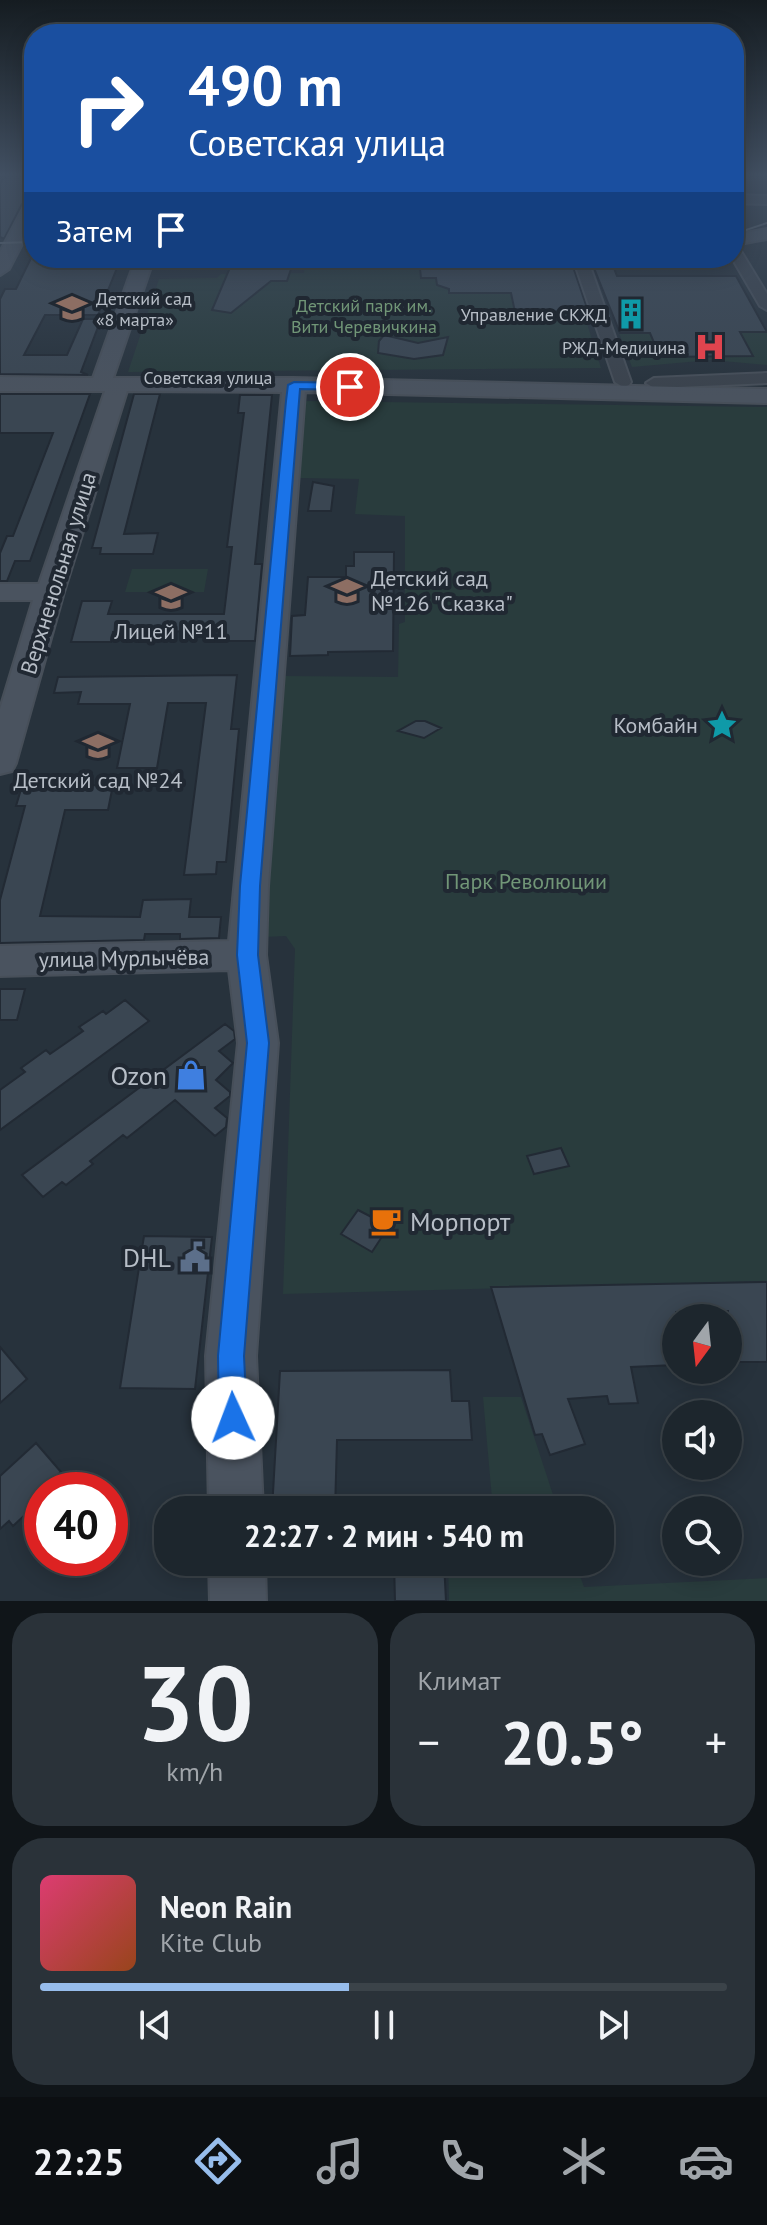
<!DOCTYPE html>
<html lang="ru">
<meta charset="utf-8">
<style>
body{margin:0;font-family:"PT Sans",sans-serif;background:#2a3239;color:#f1f3f6;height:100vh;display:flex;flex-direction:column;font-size:30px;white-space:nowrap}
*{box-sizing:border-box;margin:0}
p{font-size:26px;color:#a0a5aa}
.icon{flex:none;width:44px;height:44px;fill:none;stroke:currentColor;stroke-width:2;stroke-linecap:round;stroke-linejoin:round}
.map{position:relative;height:1601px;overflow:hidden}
.drawer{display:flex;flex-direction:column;gap:12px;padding:12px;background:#101519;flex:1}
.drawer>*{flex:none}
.hud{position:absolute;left:24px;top:24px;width:720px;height:244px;border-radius:32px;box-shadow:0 4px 20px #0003,0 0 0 2px #3b4349;background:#1a4fa0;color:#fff;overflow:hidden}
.needle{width:52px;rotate:195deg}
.tools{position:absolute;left:662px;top:1304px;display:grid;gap:16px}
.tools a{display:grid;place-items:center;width:80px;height:80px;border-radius:50%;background:#1d262d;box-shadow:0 4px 20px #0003,0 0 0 2px #3b4349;font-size:40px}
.speed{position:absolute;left:24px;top:1472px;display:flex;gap:16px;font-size:40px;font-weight:700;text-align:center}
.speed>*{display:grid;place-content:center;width:104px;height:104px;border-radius:50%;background:#1d262d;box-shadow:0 4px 20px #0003,0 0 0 2px #3b4349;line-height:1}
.speed .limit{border:12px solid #d22;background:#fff;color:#111}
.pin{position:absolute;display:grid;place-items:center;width:68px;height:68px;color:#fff;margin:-34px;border:4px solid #fff;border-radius:50%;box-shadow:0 2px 8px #0007}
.me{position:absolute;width:88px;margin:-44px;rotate:358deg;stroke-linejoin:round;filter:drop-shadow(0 0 6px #0008)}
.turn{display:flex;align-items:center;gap:28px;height:168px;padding:0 32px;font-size:36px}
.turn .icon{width:104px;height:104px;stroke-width:2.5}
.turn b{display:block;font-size:56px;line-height:68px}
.then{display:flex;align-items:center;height:76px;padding:0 32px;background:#0003;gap:16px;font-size:30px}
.big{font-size:60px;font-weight:800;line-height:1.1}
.drawer .widget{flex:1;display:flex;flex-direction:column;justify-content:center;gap:12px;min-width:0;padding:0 28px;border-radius:32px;background:#2a3239}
.drawer .dial{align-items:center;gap:0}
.dial b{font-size:104px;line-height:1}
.song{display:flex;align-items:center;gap:24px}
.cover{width:96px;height:96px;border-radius:12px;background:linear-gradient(135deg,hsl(340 70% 55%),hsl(20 70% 35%))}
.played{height:8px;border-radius:4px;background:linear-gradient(90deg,#97bdec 45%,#3b4349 45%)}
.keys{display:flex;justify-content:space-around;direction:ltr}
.heat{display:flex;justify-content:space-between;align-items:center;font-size:44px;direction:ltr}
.drawer .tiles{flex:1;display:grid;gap:12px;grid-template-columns:1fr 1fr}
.widget:last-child{grid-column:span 2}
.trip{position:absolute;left:154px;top:1496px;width:460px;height:80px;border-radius:32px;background:#1d262d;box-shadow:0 4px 20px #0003,0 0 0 2px #3b4349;font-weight:800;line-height:80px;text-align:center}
.menu{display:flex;height:128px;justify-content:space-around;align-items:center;background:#0c0f12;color:#a0a5aa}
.menu .icon{width:56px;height:56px}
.menu .selected{color:#97bdec}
.menu b{font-size:36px;color:#f1f3f6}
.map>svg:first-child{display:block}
.green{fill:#293c3d}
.building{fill:#3a4652;stroke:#222a34;stroke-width:2}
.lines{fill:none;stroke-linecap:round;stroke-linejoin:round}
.street-casing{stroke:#474f59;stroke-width:4}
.secondary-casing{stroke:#474f59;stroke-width:4}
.street{fill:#3b434d;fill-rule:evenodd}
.secondary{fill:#4a535f;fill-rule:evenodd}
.tram{stroke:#5e6873;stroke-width:2}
.route{fill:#1a73e8;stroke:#114b97;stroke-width:2}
.labels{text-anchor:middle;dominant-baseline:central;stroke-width:8;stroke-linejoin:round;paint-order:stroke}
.far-poi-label{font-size:18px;fill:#b7bec7;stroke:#202832;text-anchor:end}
.far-park-label{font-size:18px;fill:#719677;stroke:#202832}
.far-street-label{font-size:18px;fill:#b7bec7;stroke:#202832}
.street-label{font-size:22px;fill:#b7bec7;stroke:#202832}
.poi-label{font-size:22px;fill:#b7bec7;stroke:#202832}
.park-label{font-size:22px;fill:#719677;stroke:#202832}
.near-poi-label{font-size:26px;fill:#b7bec7;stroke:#202832;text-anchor:end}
</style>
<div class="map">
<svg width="767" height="1601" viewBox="0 0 767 1601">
<rect width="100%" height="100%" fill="#27323c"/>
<path class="green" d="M306 258H510L515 311H583L601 368 128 372 159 279 217 278 221 274 304 273Z
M652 331 660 357 752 356 736 331 767 332V365L711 360 632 367 619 333Z
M307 401 767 407V1281L283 1294 295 949 286 936 263 937 283 676 398 677 399 624 405 622V516L355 514 359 479 299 478 302 403Z
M132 569H208L204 592H125Z
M483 1397H521L558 1510H493Z
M448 1562H575L584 1587 767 1578V1601H449Z"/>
<path class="building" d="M34 173 27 192H34V197L22 204 4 239 0 237V184L7 174Z
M34 252V258H121L98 315H45L24 355H67L83 319H101L81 372 88 375 0 374V299L5 289H16Z
M234 258H266L294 260 287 281H271L231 313 212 310Z
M419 258H570L588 311 515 312 511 293H449V289L437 285 436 278H421Z
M590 258H610L617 276H736L767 332H740L753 356 660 357 650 333H620Z
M384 335 418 343 448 337 443 355 414 359 378 353 379 341Z
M0 394H90L30 561H15L7 581H0V553L7 536H13L53 433H0Z
M134 394H160L124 534 158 533 153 554H100L101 548H92Z
M240 395H272L255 564H262L255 641H215L216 631 113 632 111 642H71L82 601H112L108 614H224L232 547H227L244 413H238Z
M313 482 334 486 331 511H308Z
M354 552H394L393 651 328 652V655L290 656 292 616 305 615 308 577H346V566H354Z
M237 675 231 729H239L226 862H217L216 874 184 875 206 703H168L157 768H117L130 704H78L81 692 54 693 58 677Z
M416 721H425L441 728 424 738 398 731Z
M113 785 108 810H65L40 916 140 917 143 900 191 899 189 917H221L219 938 180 939V934H145L144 940 0 943V900L25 806H16L22 786Z
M0 989H25L17 1020H0Z
M125 1000 149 1021 0 1130V1090L25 1072 21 1068 46 1050 50 1054 83 1031 79 1027 103 1011 106 1014Z
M225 1024 234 1031 235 1039 219 1051 233 1063 216 1080 230 1092V1096L215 1108 227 1118 226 1127 215 1136 175 1100 127 1138 123 1135 90 1161 93 1164 66 1185 62 1182 43 1197 22 1175Z
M561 1148 569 1166 534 1174 527 1156Z
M358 1210 389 1226 372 1252 341 1234Z
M144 1236 212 1237 195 1389 120 1388Z
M767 1282V1362H728V1311L676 1312V1365L631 1367 638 1403 609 1404 607 1396 568 1399 585 1444 550 1455 542 1434 535 1435 491 1287Z
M0 1347 27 1379 0 1403Z
M450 1370 452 1401H469L472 1440H337L335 1510H272L280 1371Z
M36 1443 61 1472 42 1490V1499L13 1526 9 1521 0 1529V1476Z
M394 1562H444L446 1601H395Z"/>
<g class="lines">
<g class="street-casing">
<path id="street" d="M734 195 767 196V204L734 203Z
M734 247 739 248 767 294V310L760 306 732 258Z
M573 258H587L631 382 629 385 623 387 615 382Z
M767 373V383L654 388 646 383 654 378Z"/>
</g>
<g class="secondary-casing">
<path id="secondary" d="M34 200V221L9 269 0 275V252L25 205Z
M767 229V239L734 245V235Z
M136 258H154L113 378H294L767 389V403L305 392 268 886 266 955 278 1043 256 1356 263 1510H209L206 1356 238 1043 229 970 0 976V946L229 941 282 392 127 391 64 592 16 763 12 771 0 774V709L33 600H0V584H39L105 391H0V377L93 378Z
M209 1562H265L266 1601H210Z"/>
</g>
<use href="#street" class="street"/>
<use href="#secondary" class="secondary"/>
<path class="tram" d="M734 234 767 223
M0 243 34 242"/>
</g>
<linearGradient id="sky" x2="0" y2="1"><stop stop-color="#151c21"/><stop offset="0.44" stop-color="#414f61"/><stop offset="1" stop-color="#414f61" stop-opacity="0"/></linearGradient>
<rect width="767" height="397" fill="url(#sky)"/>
<path class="route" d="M294 382 350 383 356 387 350 390 300 389 260 886 258 955 269 1043 244 1356 247 1418 243 1428 233 1432 223 1428 219 1418 218 1356 247 1043 237 955 240 886 286 401 288 385Z"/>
<defs>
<g id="school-bare" transform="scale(2.4)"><path d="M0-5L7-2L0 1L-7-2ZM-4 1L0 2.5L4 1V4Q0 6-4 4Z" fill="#8d6e63" stroke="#202832" stroke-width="2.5" paint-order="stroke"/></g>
<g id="building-bare" transform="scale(2.4)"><path d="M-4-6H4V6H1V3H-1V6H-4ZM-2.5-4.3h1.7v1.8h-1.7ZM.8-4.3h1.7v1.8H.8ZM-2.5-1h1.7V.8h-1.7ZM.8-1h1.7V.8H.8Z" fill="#0f9aa8" stroke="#202832" stroke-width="2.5" paint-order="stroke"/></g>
<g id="hospital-bare" transform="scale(2.4)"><path d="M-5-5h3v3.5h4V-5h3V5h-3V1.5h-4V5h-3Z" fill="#e0444e" stroke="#202832" stroke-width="2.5" paint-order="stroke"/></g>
<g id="sight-bare" transform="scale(2.4)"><path d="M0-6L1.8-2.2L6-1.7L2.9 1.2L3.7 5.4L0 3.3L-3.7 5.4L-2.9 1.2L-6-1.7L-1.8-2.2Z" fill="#0f9aa8" stroke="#202832" stroke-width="2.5" paint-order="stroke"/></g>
<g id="shop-bare" transform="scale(2.4)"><path d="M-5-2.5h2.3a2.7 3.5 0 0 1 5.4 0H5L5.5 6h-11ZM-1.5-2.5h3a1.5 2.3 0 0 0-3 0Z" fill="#3f7fe0" stroke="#202832" stroke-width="2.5" paint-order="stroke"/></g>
<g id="cafe-bare" transform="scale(2.4)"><path d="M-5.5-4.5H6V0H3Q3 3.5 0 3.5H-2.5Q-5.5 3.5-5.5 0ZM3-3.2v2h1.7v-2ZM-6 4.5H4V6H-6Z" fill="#e8710a" stroke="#202832" stroke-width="2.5" paint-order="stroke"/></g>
<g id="civic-bare" transform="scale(2.4)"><path d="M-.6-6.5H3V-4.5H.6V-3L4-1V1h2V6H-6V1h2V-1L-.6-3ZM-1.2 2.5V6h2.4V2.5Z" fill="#5c6f8a" stroke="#202832" stroke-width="2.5" paint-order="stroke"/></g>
</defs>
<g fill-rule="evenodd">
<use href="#school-bare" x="72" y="308"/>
<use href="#building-bare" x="631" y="314"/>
<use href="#hospital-bare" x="710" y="347"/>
<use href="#school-bare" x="347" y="591"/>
<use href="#school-bare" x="171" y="597"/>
<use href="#sight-bare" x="722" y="725"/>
<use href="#school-bare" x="98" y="746"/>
<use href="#shop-bare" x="191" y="1075"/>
<use href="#cafe-bare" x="386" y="1221"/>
<use href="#civic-bare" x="195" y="1257"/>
</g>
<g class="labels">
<g class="far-poi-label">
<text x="96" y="298" text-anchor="start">Детский сад<tspan x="96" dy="21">«8 марта»</tspan></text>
<text x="607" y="314">Управление СКЖД</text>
<text x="686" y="347">РЖД-Медицина</text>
</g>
<g class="far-park-label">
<text x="364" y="305">Детский парк им.<tspan x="364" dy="21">Вити Черевичкина</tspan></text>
</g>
<g class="far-street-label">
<text x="208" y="377">Советская улица</text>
</g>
<g class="street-label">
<text transform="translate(58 573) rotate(-73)">Верхненольная улица</text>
<text transform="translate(124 958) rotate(-1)">улица Мурлычёва</text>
</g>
<g class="poi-label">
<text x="371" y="578" text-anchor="start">Детский сад<tspan x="371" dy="25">№126 "Сказка"</tspan></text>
<text x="171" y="631">Лицей №11</text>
<text x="698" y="725" text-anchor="end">Комбайн</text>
<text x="98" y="780">Детский сад №24</text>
</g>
<g class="park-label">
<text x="526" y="881">Парк Революции</text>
</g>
<g class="near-poi-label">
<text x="167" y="1075">Ozon</text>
<text x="410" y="1221" text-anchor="start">Морпорт</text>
<text x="171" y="1257">DHL</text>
</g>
</g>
</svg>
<div class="tools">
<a><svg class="needle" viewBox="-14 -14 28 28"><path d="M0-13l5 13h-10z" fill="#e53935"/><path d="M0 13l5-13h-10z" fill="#a0a5aa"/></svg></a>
<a><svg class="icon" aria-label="sound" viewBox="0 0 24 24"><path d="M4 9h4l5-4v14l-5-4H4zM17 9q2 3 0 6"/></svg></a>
<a><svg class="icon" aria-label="search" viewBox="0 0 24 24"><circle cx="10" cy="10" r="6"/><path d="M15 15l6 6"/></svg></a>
</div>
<div class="speed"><div class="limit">40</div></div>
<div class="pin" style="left:350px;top:387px;background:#d93025"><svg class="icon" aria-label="arrive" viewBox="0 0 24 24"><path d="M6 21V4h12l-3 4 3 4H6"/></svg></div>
<svg class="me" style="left:233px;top:1418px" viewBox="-20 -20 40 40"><circle r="19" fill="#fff"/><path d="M0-13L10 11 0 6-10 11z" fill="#1a73e8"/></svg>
<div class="trip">22:27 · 2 мин · 540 m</div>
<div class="hud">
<div class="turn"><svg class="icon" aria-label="right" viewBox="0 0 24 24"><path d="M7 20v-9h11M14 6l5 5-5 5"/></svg><div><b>490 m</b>Советская улица</div></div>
<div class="then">Затем<svg class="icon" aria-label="arrive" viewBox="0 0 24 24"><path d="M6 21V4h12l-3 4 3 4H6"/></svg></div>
</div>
</div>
<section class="drawer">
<div class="tiles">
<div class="widget dial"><b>30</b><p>km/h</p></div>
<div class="widget"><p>Климат</p>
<div class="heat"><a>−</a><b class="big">20.5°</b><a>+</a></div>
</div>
<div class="widget">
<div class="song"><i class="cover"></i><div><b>Neon Rain</b><p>Kite Club</p></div></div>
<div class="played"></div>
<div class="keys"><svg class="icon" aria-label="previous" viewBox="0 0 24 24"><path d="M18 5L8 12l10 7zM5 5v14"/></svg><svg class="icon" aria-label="pause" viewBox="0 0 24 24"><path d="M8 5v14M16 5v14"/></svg><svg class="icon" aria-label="next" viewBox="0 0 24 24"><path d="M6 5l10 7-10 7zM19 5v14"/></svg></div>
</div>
</div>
</section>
<nav class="menu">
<b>22:25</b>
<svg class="icon selected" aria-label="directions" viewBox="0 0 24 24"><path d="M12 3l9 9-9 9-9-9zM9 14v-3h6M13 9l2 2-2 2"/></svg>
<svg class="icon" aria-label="music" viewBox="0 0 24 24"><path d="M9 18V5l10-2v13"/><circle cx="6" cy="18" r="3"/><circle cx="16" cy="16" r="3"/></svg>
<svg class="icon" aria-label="phone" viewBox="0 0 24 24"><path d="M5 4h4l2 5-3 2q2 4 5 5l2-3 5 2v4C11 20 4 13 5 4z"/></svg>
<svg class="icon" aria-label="climate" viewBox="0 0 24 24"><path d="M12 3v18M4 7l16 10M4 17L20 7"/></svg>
<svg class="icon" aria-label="car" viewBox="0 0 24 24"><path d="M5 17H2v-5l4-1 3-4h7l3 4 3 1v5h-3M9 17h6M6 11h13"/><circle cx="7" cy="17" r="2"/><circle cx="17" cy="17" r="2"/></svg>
</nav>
